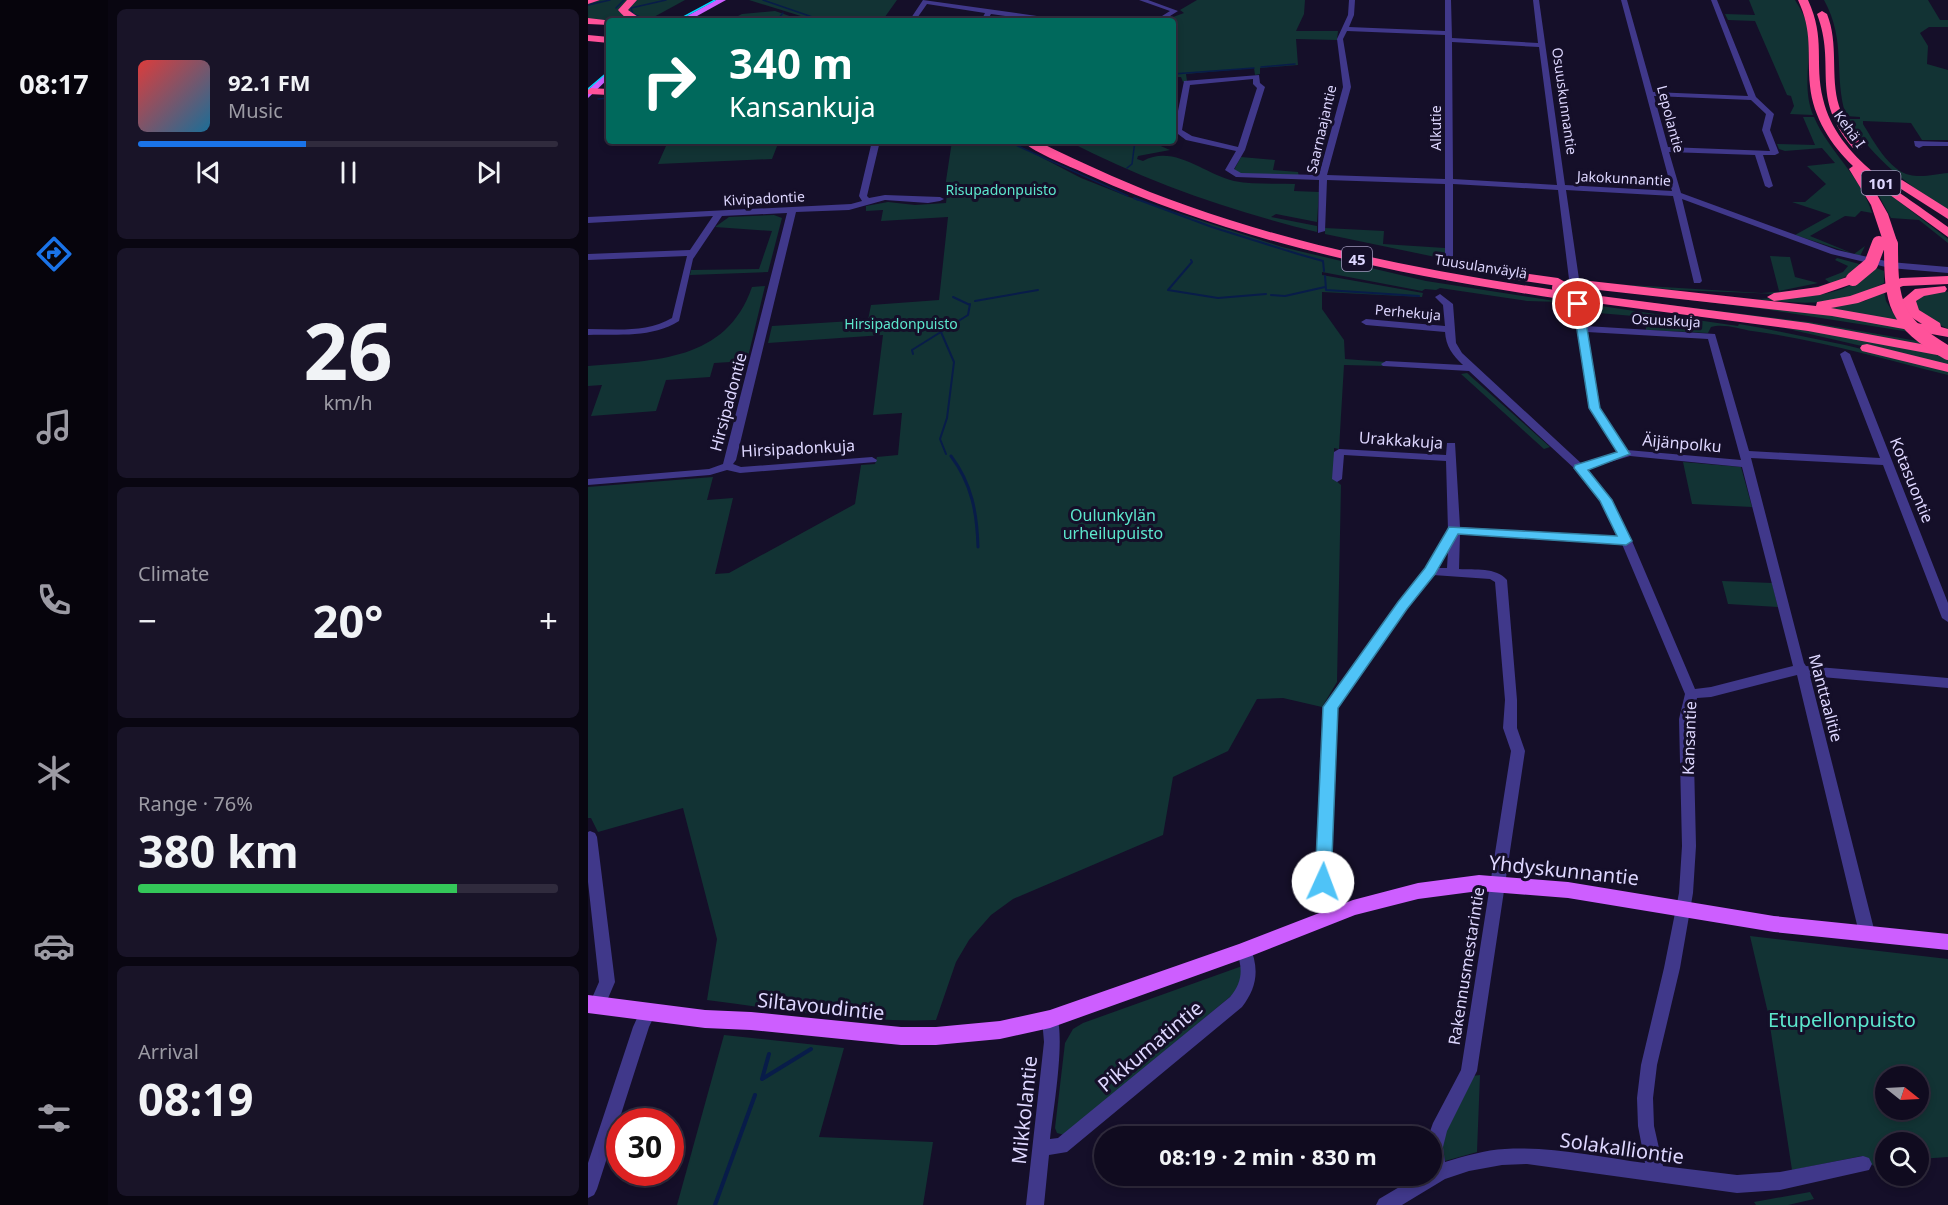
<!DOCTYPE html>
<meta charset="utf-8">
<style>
body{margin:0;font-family:"Noto Sans",sans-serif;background:#191428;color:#f1f3f6;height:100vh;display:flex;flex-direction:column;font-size:22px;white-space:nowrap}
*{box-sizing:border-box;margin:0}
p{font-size:20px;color:#9c9ba4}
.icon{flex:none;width:33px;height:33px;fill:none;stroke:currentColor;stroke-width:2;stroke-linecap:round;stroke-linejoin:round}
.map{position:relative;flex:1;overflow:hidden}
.side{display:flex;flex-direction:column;gap:9px;padding:9px;background:#090611;width:480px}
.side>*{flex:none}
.hud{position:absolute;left:18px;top:18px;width:570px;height:126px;border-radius:6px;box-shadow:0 3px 9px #0003,0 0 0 2px #302b3d;background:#00695c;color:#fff;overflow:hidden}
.needle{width:39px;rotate:108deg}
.fabs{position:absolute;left:1287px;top:1066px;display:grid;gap:12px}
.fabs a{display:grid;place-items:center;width:54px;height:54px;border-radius:50%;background:#100b1f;box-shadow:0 3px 9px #0003,0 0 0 2px #302b3d;font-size:30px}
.speed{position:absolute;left:18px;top:1108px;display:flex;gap:12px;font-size:30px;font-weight:700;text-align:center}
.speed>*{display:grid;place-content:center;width:78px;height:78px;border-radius:50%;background:#100b1f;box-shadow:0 3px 9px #0003,0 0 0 2px #302b3d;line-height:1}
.speed .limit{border:9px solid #d22;background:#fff;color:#111}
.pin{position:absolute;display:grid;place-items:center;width:51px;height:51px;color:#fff;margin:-26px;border:3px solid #fff;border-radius:50%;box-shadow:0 2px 6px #0007}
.me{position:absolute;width:66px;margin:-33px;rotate:2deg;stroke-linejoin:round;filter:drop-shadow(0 0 4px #0008)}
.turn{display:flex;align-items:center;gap:21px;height:126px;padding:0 24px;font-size:27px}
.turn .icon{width:78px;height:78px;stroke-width:2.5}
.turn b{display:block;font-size:42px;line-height:51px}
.big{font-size:45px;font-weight:700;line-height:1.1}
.side .card{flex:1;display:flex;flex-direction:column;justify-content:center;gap:9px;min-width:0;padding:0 21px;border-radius:9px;background:#191428}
.side .dial{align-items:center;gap:0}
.dial b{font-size:78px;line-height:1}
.song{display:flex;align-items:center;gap:18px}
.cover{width:72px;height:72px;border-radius:9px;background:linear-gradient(135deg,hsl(0 70% 55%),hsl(200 70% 35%))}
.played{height:6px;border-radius:3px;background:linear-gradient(90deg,#1a73e8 40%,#302b3d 40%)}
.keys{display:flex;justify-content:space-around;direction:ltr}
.heat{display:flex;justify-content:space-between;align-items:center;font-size:33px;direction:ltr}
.charge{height:9px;border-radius:4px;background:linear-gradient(90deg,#34c759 76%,#302b3d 0)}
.trip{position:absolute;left:506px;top:1126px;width:348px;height:60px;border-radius:30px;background:#100b1f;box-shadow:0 3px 9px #0003,0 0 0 2px #302b3d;font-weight:700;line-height:60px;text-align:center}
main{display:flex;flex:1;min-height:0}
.tabs{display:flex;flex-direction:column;width:108px;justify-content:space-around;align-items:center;background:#06040c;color:#9c9ba4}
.tabs .icon{width:42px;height:42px}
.tabs .on{color:#1a73e8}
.tabs b{font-size:27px;color:#f1f3f6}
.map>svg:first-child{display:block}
.green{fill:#123334;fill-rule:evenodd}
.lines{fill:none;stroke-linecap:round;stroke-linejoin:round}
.stream-far3{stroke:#081c49;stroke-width:1.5}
.stream-far2{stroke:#081c49;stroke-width:2}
.stream-far1{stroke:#081c49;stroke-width:3}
.stream{stroke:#081c49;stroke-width:4}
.minor{fill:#40388a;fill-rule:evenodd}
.major{fill:#cd5eff;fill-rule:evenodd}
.highway{fill:#ff529a;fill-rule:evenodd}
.tram{stroke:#03d6ff;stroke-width:1.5}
.highway-bridge{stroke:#ff529a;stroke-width:14}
.route{fill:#4fc3f7;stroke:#337fa1;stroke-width:1.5}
.labels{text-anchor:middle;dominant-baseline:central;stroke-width:6;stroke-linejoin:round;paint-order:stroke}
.far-street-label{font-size:14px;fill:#ded7ff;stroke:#150f29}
.far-park-label{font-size:14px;fill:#5ce6cc;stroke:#150f29}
.shield{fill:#150f29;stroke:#a29bbf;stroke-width:1.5}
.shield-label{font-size:15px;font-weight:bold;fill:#ded7ff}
.street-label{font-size:16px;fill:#ded7ff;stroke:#150f29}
.park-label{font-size:16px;fill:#5ce6cc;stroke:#150f29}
.near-street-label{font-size:20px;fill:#ded7ff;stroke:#150f29}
.near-park-label{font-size:20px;fill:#5ce6cc;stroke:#150f29}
</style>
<main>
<nav class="tabs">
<b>08:17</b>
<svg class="icon on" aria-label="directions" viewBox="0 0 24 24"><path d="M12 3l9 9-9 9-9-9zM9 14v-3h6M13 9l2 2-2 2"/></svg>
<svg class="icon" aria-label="music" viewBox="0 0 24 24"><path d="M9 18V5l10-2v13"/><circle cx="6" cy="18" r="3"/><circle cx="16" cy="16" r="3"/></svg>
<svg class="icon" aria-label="phone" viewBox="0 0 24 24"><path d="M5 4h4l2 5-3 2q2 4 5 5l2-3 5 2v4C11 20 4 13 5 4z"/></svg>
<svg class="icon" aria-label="climate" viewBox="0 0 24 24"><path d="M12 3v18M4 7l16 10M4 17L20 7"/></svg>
<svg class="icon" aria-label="car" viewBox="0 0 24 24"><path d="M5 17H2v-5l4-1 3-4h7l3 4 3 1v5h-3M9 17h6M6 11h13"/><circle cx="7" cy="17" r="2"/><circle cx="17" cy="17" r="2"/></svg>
<svg class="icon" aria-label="filters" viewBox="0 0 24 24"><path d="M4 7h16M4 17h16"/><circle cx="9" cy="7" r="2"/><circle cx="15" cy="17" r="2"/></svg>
</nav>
<section class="side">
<div class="card">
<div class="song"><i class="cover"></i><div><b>92.1 FM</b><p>Music</p></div></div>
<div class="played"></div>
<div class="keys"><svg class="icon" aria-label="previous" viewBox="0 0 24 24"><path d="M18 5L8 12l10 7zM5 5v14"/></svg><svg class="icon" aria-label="pause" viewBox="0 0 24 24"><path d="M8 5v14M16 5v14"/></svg><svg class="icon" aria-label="next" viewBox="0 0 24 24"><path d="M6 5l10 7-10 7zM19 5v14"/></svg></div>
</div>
<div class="card dial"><b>26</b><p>km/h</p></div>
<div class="card"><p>Climate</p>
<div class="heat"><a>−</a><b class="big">20°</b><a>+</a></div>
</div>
<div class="card"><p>Range · 76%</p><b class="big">380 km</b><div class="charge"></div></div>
<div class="card"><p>Arrival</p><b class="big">08:19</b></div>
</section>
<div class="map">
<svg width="1360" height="1205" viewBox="0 0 1360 1205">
<rect width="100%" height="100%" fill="#150f29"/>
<path class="green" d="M12 0H41L37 3 43 19 47 21 0 20V3Z
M47 0H97L64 18V21H55L40 12V6Z
M161 0H309L294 21H229Z
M609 0H717L716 14 708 31H750L749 40 708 39 710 65 672 68V74L667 75 666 68 598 74 599 81 595 82 593 77H585V21H574L596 13 592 10Z
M1161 0H1207C1212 8 1217 16 1219 26 1225 56 1213 85 1225 115L1202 114 1206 106 1203 96 1199 95 1167 21 1140 20 1137 14 1167 15Z
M1236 0H1340L1352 20H1360V27H1341L1332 33 1340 46 1339 64 1360 70V140H1334L1323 123 1275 121V124C1285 140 1301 171 1322 175 1333 178 1349 174 1360 173V211C1322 186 1284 159 1261 119H1272V117L1258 116C1245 74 1259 42 1236 0Z
M187 11 216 21H140L154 14Z
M1215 117H1226C1241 152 1273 176 1284 213L1273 211 1267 217 1257 216 1222 236 1266 254 1277 246 1272 256 1207 235 1243 215 1204 202H1217L1238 184 1219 166 1247 163 1234 148 1197 151 1191 149 1189 144 1227 145Z
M191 141 184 159 70 164 78 146Z
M364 141H391L388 144 391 146 397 141H422L493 178 541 197 694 247 838 281 974 302 939 301 852 288 848 290 837 289 834 291 734 272V275L835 293 834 297 734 292V309L756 340 757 359 798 362 797 366 756 365 751 449 746 448V479L753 485 749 682 734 707 695 698 669 699 640 751 585 777 575 835 425 899 403 915 381 940 368 962 348 1020C271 1023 195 1010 119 1000L129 939 95 808 10 832 3 818H0V487L125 477 119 500 145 498 127 574 141 573 267 504 273 465 287 464 289 457 310 455 314 413 285 415 295 335 180 343 184 326 280 320 283 305 351 300 360 217 293 221 295 210 278 211V206L300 202 327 205 358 203 359 194H356Z
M480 141H561L582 150 550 156 549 159 555 161C586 144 616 174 646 181 665 185 687 183 707 184L706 191 731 192 729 222 688 214 683 217 729 226V232C643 211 559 182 480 141Z
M653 157 687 160 685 170 710 172 711 177 653 174 646 170Z
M1275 174 1360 239V243L1331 220 1303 218 1286 187Z
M186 215 194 218 180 272 102 275 103 270 171 269 184 231 127 227 141 217Z
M737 228 796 231 795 244 857 248V259L737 234Z
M1182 256 1202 257 1207 277 1230 283 1191 291Z
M1249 258 1275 265 1245 285 1191 294 1088 290 1026 284 1173 293 1216 290 1242 283 1237 279 1255 272 1260 266 1247 260Z
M1286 267 1296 271V283C1248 306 1221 305 1169 299 1199 297 1235 299 1263 285 1271 281 1278 273 1286 267Z
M177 286 159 361 126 363 122 377 78 380 68 411 3 416 14 385 0 386V366C67 360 138 362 164 287Z
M1010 289 1169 305 1312 325 1322 332 1169 308Z
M1296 291 1298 301 1310 321 1225 308 1277 301Z
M1356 291 1360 292V329L1333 315 1325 301 1327 298Z
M1017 297 1221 322 1335 342 1338 345Z
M999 304 1150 326 1151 324 1174 328 1257 345 1360 370V375C1295 359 1231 340 1164 331 1152 329 1135 323 1123 327L1120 333 1058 330 1057 317 999 312 1001 309Z
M1196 328 1246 334 1351 355 1360 359V366Z
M879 373 962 447 956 449 873 374Z
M1095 462 1153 467 1164 507 1104 504Z
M1134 581 1184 583 1190 607 1140 604Z
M1162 936 1360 959V1157L1331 1159 1330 1143H1298L1297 1165 1287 1167 1274 1156 1204 1170 1180 1013ZM1298 1077H1330V1110H1298Z
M657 965 655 986 476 1135 469 1133 467 1128 477 1043 485 1029 495 1023Z
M136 1035 256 1048 231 1137 345 1142 335 1205H89Z
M892 1075 889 1152 857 1161 853 1141 884 1076Z
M1222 1192 1226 1199 1200 1205H1168L1166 1202Z"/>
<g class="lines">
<path class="stream-far3" d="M175 0 236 21
M0 5 22 0
M28 8 36 0
M59 20 45 14 43 8 78 0
M188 21 195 13
M673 67 707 64
M585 74 666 68
M10 99 21 98
M419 141 540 196
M539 168 544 164 547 141
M546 198 550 200"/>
<path class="stream-far2" d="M546 198 624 227 710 254
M710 254 735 261 736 271
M603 260 604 262 580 290 630 298 678 294
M737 276 738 290 831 296
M683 295 697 296 737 287
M365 297 382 305
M387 301 450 290
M353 332 366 362 359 418 352 439 358 454
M325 354 324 350 380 315 382 304"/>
<path class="stream-far1" d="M363 456C384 484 389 513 390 547"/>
<path class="stream" d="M174 1079 223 1049
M174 1079 181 1054
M127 1205 167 1095"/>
<path class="minor" d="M335 0 463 18 466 20 455 21 403 14 399 21H393L397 13 339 4 327 21H321Z
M551 0H560L590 11 574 21H566L582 11Z
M761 0H767L766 15 761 27 857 31V0H863L864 38 950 43 945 0H951L977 185 1084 191 1033 0H1039L1065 92 1160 96 1123 0H1129L1168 97 1186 114 1182 130 1191 153 1187 155H1175L1185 186 1181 188 1177 186 1167 155 1081 152 1093 193 1249 250 1302 262 1360 267V273L1302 268 1243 254 1094 199 1114 281 1112 283H1106L1085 196 978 190 991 279 986 282 981 279 970 190 865 184V256L861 259 857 256V184L739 180 737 231 730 233 731 180 648 177 637 170 648 151 598 140 586 131 596 81 671 75 672 83 677 87 657 150 646 169 653 173 731 175 755 87 749 39 760 15ZM759 31 857 35V179L739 175 763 87 755 39ZM864 42 951 47 969 185 865 179ZM665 79V84L669 88 650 147 604 136 594 130 602 85ZM1066 96 1163 100 1178 114 1174 130 1182 151 1080 147Z
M284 141H292L279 196 281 198 297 195 352 197 356 199 352 201 340 203 297 200 261 210 208 212 148 460 145 464 153 467 284 457 289 460 288 462 152 473 139 470 122 475 0 485V479L121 469 135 464 199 213 134 216 105 259 91 321C64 338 31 334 0 335V329C28 329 58 333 84 318L99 256 0 260V254L102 250 125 216 0 223V217L263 204 274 201 271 196Z
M1326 141 1360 142V146H1335L1331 148 1327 146Z
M852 294 865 304 868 343 874 353 994 464 1030 453 1002 408 985 304 987 302 990 301 995 304 998 326 1127 334 1161 451 1292 458 1252 354 1257 351 1262 354 1360 603V622L1354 618 1295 465 1163 458 1216 663 1218 666 1360 678V688L1222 676 1287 933 1284 938 1279 939 1274 938 1271 933 1209 675 1123 697 1109 698 1105 719 1108 846 1105 893 1092 968 1069 1065 1065 1098 1066 1126 1075 1166 1149 1175 1192 1172 1275 1156 1281 1158 1284 1164 1281 1170 1192 1190 1149 1193 939 1164 914 1165 881 1171 857 1179 814 1205H788L791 1199 830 1176H843V1137H840L845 1123 873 1070 923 751 915 728 917 700 907 582 902 579 845 575 819 608 748 708 742 899 748 917 746 921 741 923 736 921 728 899 736 707 811 602 838 569 860 530 858 461 756 455 754 479 749 482 744 479 746 452 751 449 858 455 859 443H867L872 527 1030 537 1008 494 988 470 881 371 795 366 793 364 798 361 875 365C864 355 858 346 857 332L778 325 773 322 778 319 857 326 855 305 847 297ZM999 332 1120 339 1153 460 1039 450 1012 408ZM1042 456 1154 467 1205 666 1123 687 1107 689 1044 541 1018 493 999 469ZM872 534 1034 544 1097 694 1091 719 1094 846 1091 893 1076 968 1053 1065 1049 1098 1050 1126 1057 1163C1011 1157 963 1146 917 1149 897 1150 877 1156 857 1162L855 1147 859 1131 889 1071 937 751 929 728V700L919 580C908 567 887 570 871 569ZM860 551 859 568H850Z
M2 831 7 833 9 837 27 982 15 1010 9 1012 3 1010 1 1005 11 982 0 882V832Z
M656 943 661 945C672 968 669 988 654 1007L479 1152 461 1155 456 1205H438L456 1042 454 1019 456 1014 462 1012 468 1014C478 1036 465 1111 462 1139L470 1138 642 997C655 982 655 968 648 950L651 945Z
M61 1003 67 1005 69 1010 61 1027 9 1189 6 1195 0 1198V1163L45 1027 55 1005Z"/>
<path class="major" d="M128 0H138L100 21H90Z
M21 70V78L0 98V90Z
M891 875 980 882 1186 916 1360 934V950L1186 932 980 898 891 891 830 899 767 915 663 956 462 1028 412 1039 348 1045H313L163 1030 117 1028 0 1013V995L117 1010 163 1012 313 1027H348L412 1021 462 1010 651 944 765 900 830 883Z"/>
<path class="highway" d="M0 0H12L0 4Z
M39 0H49L40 10 56 21C44 21 38 20 30 10Z
M1210 0H1220C1238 39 1226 62 1235 99 1249 159 1314 192 1360 227V237L1280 179 1300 214 1310 244 1303 248 1296 244 1283 205 1261 169 1265 166C1243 145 1225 117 1222 86 1219 53 1225 32 1210 0Z
M1234 11 1239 14C1251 44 1242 76 1251 106 1256 122 1265 133 1275 146L1273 148H1265C1221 96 1249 67 1229 14Z
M0 18 25 21H21V25L0 24Z
M0 35 21 37V43L0 41Z
M0 88 21 89V95L0 94Z
M434 141H449C498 165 548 188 600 206 721 249 846 272 973 291L980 295 973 299C812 275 652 243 503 176 486 168 446 153 434 141Z
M1314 180 1360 209V219L1310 187V181Z
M921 271 970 278 977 282 970 286 916 278 914 275Z
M1265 275 1270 276 1272 279 1270 282 1232 295 1186 301 1179 297 1186 293 1230 287Z
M1360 276V284L1315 286 1270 303 1243 308 1334 324 1320 315 1314 300 1327 289 1357 286 1359 289 1357 292 1336 296 1328 301 1331 310 1352 323 1353 327 1360 329V337L1244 316 1002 289 995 285 1002 281 1228 306 1229 302 1262 296 1313 278Z
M1005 295 1220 323 1360 349V357L1220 331 1000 302 998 299Z
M1279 344 1360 364V372L1274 351 1272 348 1274 345Z"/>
<path class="tram" d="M88 21 127 0
M0 89 21 71"/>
<path class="highway-bridge" d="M1303 244C1303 304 1306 322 1360 353
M1265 279 1283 264 1291 243
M971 288 1003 292"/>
</g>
<path class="route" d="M990 301 995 304 1012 408 1042 454 1000 470 1024 500 1044 541 1038 545 870 534 847 574 819 609 750 708 743 882 741 887 735 889 729 887 727 882 735 707 810 602 837 568 861 527 1029 536 1012 501 986 468 987 465 1029 452 1001 408 985 304Z"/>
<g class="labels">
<g class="far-street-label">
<text transform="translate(977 101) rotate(82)">Osuuskunnantie</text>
<text transform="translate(1083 119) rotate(75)">Lepolantie</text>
<text transform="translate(847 128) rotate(-90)">Alkutie</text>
<text transform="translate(733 129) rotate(-77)">Saarnaajantie</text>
<text transform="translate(1262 129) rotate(54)">Kehä I</text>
<text transform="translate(1036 178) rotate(3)">Jakokunnantie</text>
<text transform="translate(176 198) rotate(-3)">Kivipadontie</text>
<text transform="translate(893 266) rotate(9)">Tuusulanväylä</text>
<text transform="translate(820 312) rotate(5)">Perhekuja</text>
<text transform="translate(1078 320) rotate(3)">Osuuskuja</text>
</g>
<g class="far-park-label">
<text x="413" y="189">Risupadonpuisto</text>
<text x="313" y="323">Hirsipadonpuisto</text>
</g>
<g class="shield">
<rect x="1273.5" y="171" width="39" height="24" rx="4.5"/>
<rect x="754" y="247" width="30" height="24" rx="4.5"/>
</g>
<g class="shield-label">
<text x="1293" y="183">101</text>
<text x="769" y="259">45</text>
</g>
<g class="street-label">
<text transform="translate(140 402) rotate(-75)">Hirsipadontie</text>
<text transform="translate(813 440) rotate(4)">Urakkakuja</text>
<text transform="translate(1094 443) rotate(5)">Äijänpolku</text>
<text transform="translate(210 448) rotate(-3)">Hirsipadonkuja</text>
<text transform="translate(1324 480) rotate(68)">Kotasuontie</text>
<text transform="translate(1238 698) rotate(75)">Manttaalitie</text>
<text transform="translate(1101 738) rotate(-88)">Kansantie</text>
<text transform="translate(878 966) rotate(-81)">Rakennusmestarintie</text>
</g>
<g class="park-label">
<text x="525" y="515">Oulunkylän<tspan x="525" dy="18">urheilupuisto</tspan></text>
</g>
<g class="near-street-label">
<text transform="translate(976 870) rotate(6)">Yhdyskunnantie</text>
<text transform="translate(233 1006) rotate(6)">Siltavoudintie</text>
<text transform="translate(562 1046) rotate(-40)">Pikkumatintie</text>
<text transform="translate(436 1110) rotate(-84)">Mikkolantie</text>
<text transform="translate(1034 1148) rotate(8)">Solakalliontie</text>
</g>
<g class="near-park-label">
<text x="1254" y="1019">Etupellonpuisto</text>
</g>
</g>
</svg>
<div class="fabs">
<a><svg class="needle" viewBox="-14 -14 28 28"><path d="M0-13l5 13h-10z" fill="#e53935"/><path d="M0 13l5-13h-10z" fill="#9c9ba4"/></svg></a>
<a><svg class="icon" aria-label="search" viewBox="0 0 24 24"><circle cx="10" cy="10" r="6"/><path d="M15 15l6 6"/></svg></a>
</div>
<div class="speed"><div class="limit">30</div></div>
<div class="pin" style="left:990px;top:304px;background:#d93025"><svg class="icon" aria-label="arrive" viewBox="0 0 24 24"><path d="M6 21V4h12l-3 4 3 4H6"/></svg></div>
<svg class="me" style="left:735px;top:882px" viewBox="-20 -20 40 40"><circle r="19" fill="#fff"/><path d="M0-13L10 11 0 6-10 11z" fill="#4fc3f7"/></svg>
<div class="trip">08:19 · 2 min · 830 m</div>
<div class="hud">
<div class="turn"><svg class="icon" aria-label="right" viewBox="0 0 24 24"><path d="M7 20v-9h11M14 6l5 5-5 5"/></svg><div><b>340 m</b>Kansankuja</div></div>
</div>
</div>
</main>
